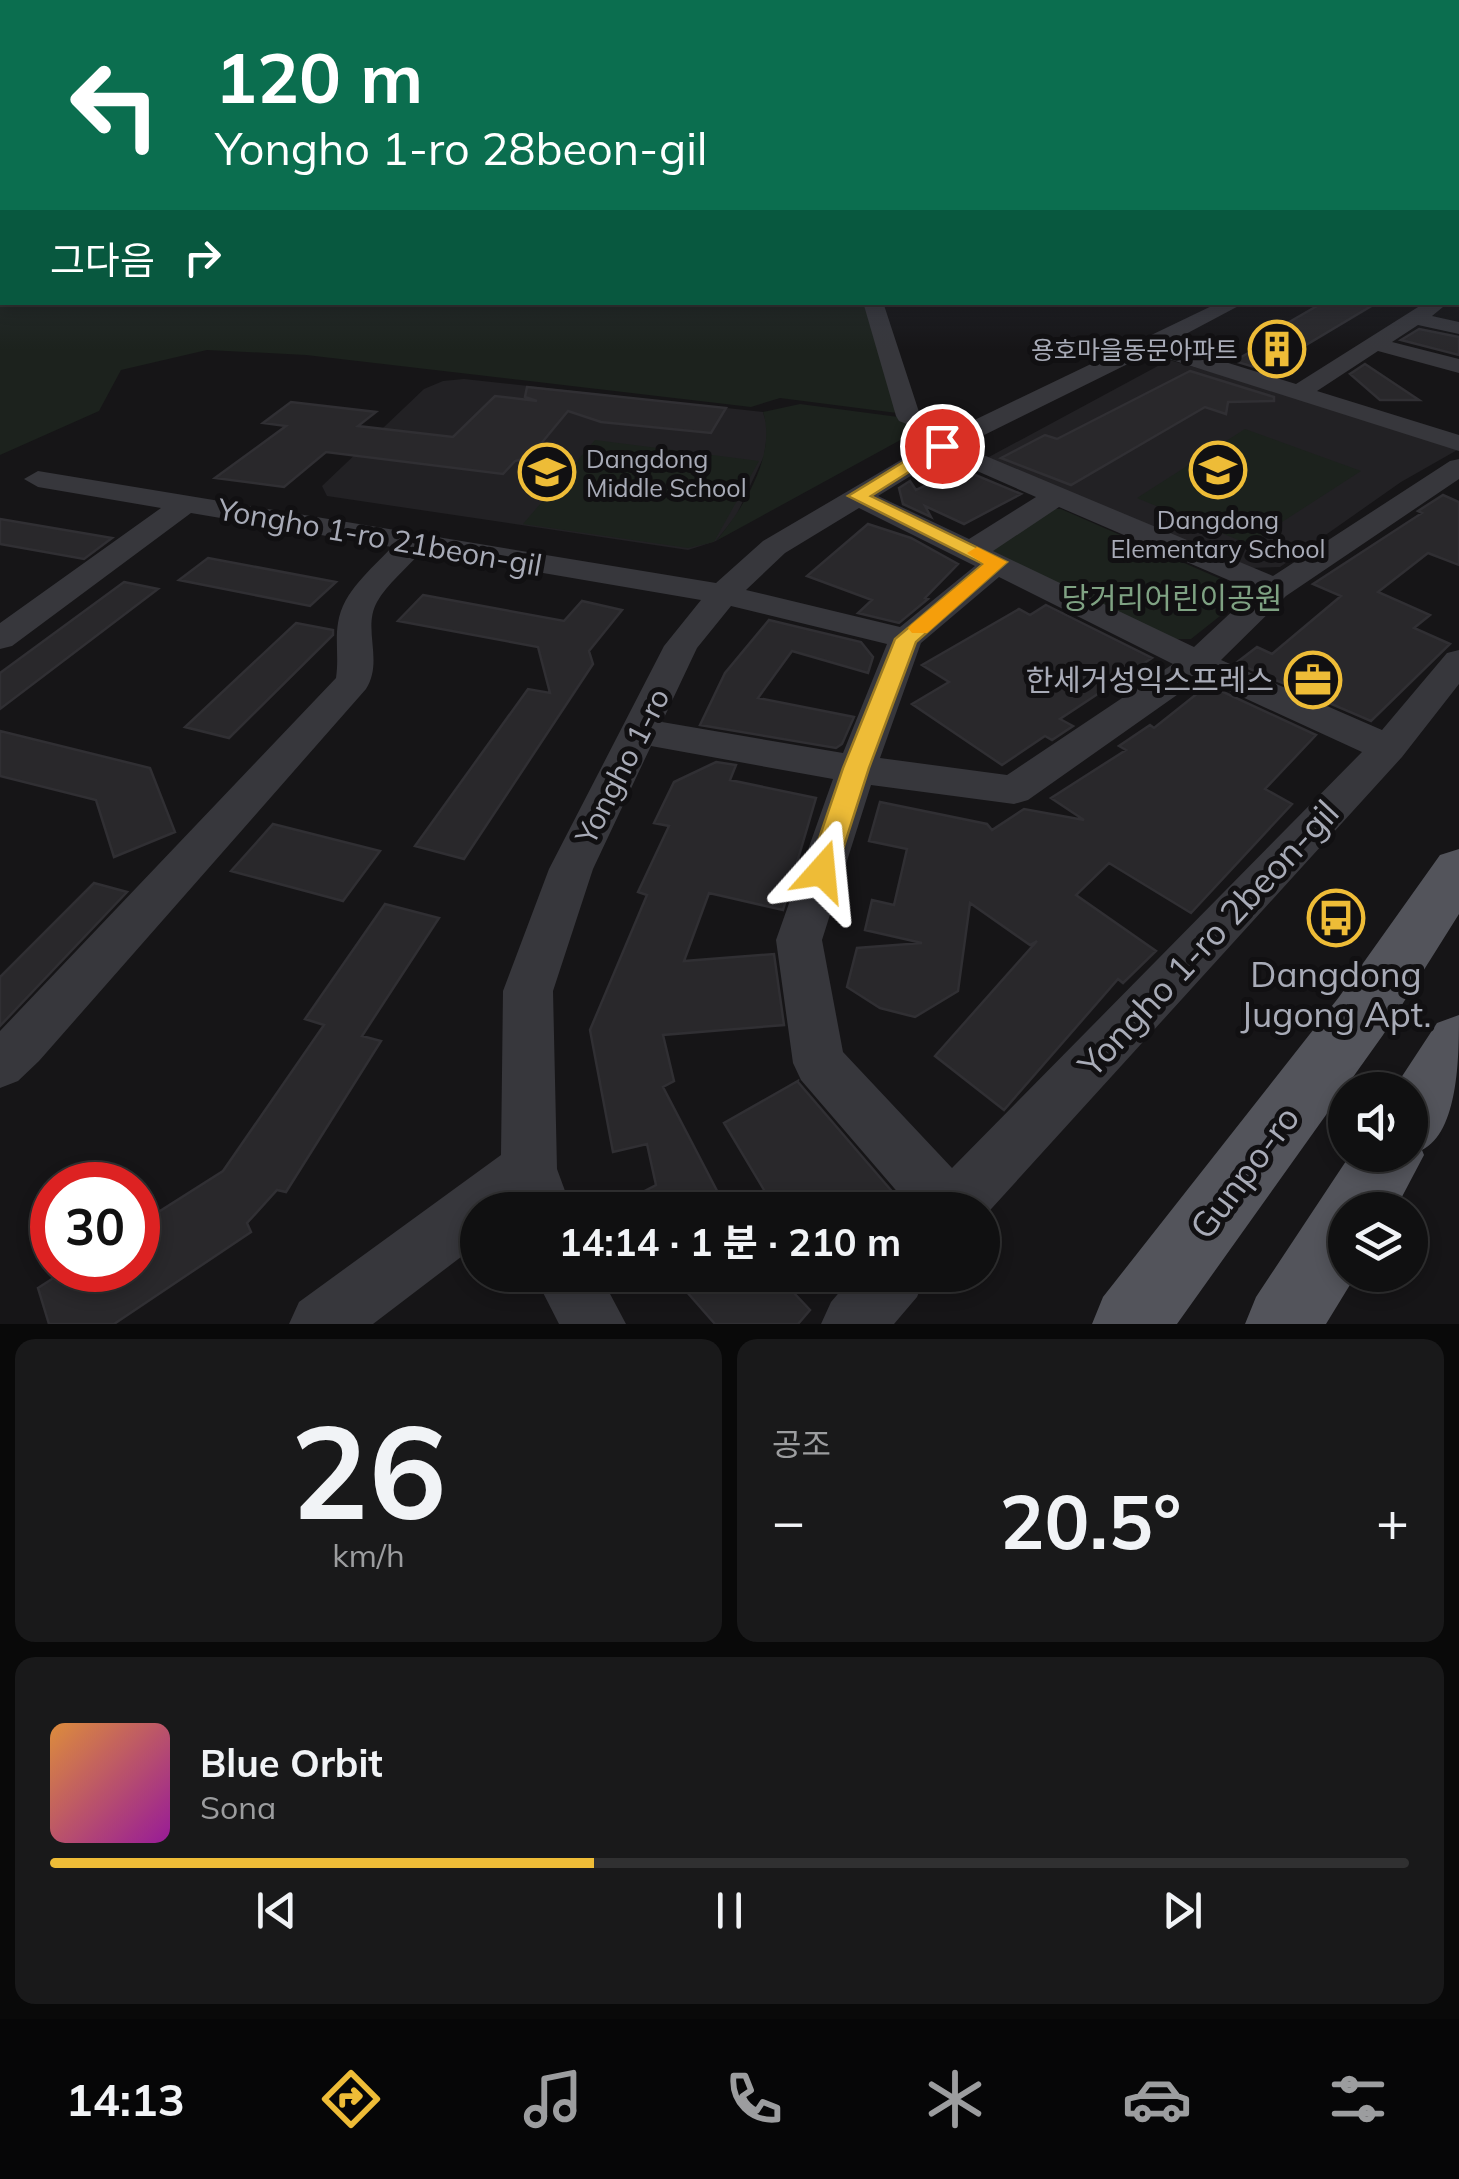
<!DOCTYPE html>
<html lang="ko">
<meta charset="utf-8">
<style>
body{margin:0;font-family:Mulish,"Noto Sans KR",sans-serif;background:#19191a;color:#f1f3f6;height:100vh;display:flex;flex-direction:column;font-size:38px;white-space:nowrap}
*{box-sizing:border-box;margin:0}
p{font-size:32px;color:#9c9d9f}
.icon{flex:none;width:55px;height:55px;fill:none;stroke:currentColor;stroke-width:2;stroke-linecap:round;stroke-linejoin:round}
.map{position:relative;height:1324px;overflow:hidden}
.drawer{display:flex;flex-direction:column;gap:15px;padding:15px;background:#090909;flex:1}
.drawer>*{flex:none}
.banner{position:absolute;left:0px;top:0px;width:1460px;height:305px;box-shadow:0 5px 15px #0003,0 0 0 2px #303031;background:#0b6e4f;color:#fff;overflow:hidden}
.tools{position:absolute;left:1328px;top:1072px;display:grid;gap:20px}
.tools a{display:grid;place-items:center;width:100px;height:100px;border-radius:50%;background:#101011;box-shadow:0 5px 15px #0003,0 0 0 2px #303031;font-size:50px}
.speed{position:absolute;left:30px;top:1162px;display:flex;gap:20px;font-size:50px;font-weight:700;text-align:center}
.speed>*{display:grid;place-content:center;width:130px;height:130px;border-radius:50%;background:#101011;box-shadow:0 5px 15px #0003,0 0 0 2px #303031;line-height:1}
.speed .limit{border:15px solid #d22;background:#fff;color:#111}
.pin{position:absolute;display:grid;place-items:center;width:85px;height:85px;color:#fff;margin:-42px;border:5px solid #fff;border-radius:50%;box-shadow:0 2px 10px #0007}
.me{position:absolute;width:110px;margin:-55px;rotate:18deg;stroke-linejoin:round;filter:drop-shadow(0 0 8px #0008)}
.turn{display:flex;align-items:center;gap:35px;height:210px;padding:0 50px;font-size:45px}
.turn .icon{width:130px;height:130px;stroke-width:2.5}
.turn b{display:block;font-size:70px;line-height:85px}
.then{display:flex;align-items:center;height:95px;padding:0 50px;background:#0003;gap:20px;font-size:38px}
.big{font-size:75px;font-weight:700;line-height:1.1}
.drawer .tile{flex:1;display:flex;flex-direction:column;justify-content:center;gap:15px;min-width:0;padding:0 35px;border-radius:20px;background:#19191a}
.drawer .dial{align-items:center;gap:0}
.dial b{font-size:130px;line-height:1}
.song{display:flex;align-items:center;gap:30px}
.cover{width:120px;height:120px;border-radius:15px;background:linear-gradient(135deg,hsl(30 70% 55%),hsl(300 70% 35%))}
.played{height:10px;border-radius:5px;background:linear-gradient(90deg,#eebc37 40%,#303031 40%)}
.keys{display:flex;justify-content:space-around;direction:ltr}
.heat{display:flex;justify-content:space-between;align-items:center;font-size:55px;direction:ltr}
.drawer .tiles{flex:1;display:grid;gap:15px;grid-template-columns:1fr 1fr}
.tile:last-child{grid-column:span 2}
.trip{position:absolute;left:460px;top:1192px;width:540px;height:100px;border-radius:50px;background:#101011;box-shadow:0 5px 15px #0003,0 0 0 2px #303031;font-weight:700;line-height:100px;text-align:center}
.tab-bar{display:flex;height:160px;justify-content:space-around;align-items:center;background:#060607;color:#9c9d9f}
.tab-bar .icon{width:70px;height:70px}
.tab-bar .current{color:#eebc37}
.tab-bar b{font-size:45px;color:#f1f3f6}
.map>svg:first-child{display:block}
.built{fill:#222124}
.green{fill:#1c221d}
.building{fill:#29282b;stroke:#302f33;stroke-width:2.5}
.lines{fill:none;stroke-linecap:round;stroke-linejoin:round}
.minor{fill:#37373c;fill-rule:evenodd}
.major{fill:#53545b;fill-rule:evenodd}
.route{fill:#eebc37;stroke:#9b7a24;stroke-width:2.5}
.slow{fill:#f59e0b}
.labels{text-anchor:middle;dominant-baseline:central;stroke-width:10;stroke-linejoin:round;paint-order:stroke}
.far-poi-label{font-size:25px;fill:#a8abb7;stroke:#111012;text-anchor:end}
.street-label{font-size:30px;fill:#a8abb7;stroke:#111012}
.park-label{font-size:30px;fill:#7fa283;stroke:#111012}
.poi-label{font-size:30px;fill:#a8abb7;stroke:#111012;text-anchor:end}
.near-street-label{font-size:35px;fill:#a8abb7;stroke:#111012}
.near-poi-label{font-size:35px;fill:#a8abb7;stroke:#111012}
</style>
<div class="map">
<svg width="1459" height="1324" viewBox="0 0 1459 1324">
<rect width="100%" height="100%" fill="#161517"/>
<path class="built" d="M1169 360 1284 392 1459 449 1401 482 1280 567 1249 568 987 458Z
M464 379 763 412 768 429 764 456 736 516 716 541 688 550 327 496 322 486 424 389 443 381Z"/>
<path class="green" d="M0 164 2 302 866 303 897 413 780 398 751 407 306 355 207 350 121 370 99 411 0 455Z
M800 404 906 418 926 426 716 541C743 509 777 455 763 412Z
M1245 429 1361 471 1248 544 1137 498Z
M595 440 759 461 714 542 688 548 523 524Z
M1049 509H1061L1239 587 1244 597 1191 639H1172L992 551Z"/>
<path class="building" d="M1324 302H1378L1264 370 1234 361 1274 339 1265 336Z
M1419 329 1459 337V355L1401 340Z
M1365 364 1419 400H1380L1350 374Z
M1190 371 1274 397V401L1228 402 1226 414 1205 407 1071 485 1001 458 1045 435 1057 439Z
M527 387 726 408 711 433 601 422 568 411 530 457 515 461 503 474 326 452 284 487 215 478 286 426 263 423 291 402 376 412 358 426 453 437 495 396 537 401 525 397Z
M961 469 1021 494 964 524 925 506 931 517 903 504 899 488 910 481 916 490Z
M1443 495 1459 502V565L1428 553 1378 592 1430 615 1414 628 1450 644 1371 721 1236 663 1257 647 1272 654 1341 596 1313 584 1422 513 1418 511Z
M0 519 112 538 84 559 0 544Z
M868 524 911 538 958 564 925 598 928 599 899 623 858 613 872 600 807 576Z
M208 558 336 582 310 606 179 580Z
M124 582 158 589 0 709V673Z
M423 595 564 621 582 601 622 610 589 651 593 664 464 859 415 846 528 689 550 693 538 647 398 621Z
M1046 605 1152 658 1060 719 1073 726 1052 740 1045 736 1002 765 912 704 949 682 922 665 1019 609 1030 615Z
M769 620 861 642 873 657 868 673 792 651 758 698 854 717 842 744 836 748 700 725 725 673Z
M296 623 333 630V635L229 738 185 727Z
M1208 685 1316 735 1265 789 1292 804 1191 913 1109 863 1076 895 1156 951 1123 983 1118 979 1004 1110 935 1056 1037 941 1030 945 970 903 958 991 915 1017 880 1008 847 987 857 948 922 943 865 930 872 900 894 905 907 849 869 841 880 802 987 824 992 830 1024 809 1084 820 1051 798 1126 750 1119 746 1150 725 1154 728Z
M0 731 150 768 175 832 114 857 96 800 0 776Z
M716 762 736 765 730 780 816 798 783 910 709 893 684 961 774 954 784 1025 663 1035 674 1081 663 1087 727 1210H608L656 1185 647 1144 613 1152 590 1030 647 895 638 892 669 826 654 823 674 782Z
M273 824 380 851 343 901 231 871Z
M94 883 127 892 0 1026V977Z
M385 904 439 918 362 1036 381 1041 286 1192 277 1190 247 1223 251 1232 114 1324H49L38 1288 66 1270H138V1225L223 1171 324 1025 305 1019Z
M798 1081V1082L908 1210H776L724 1123Z
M672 1275H777L810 1310 798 1324H715Z"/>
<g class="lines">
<path class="minor" d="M1458 274H1459V286L1458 285Z
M863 302H883L919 412 960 427 1220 302H1246L1167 344 1296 384 1426 302H1449L1432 316 1459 322V334L1418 325 1392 342 1459 359V373L1378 351 1317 391 1459 435V451L1150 353 962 446 1273 576 1450 461 1459 459V479L1286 596 1221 660 1382 730 1447 653 1459 650V684L1402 757 982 1219V1210H913L801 1080 793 1063 776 940 833 779 651 746 593 869 553 991 557 1169 572 1210H478V1244L373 1324H289L299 1302 501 1155 503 991 549 869 664 646 701 600 421 552C408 567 387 584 377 602 362 629 384 661 366 689L39 1061 18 1081 0 1088V1031L336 678C339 658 335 641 338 623 343 591 371 570 392 547L191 513 12 646 0 649V623L161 508 38 487 24 479 38 471 716 583 763 541 940 437 899 421 896 416ZM943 456 1036 497 969 539 878 496ZM1059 507 1254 591 1194 647 993 551ZM859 508 975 566 900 627 746 590 785 553ZM999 577 1173 664 1007 775 880 758 921 643ZM731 606 887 644 843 753 662 722 697 648ZM1201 678 1362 752 952 1168 843 1052 822 940 871 785 1014 804 1028 800Z
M534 1275H600L626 1324H559Z
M854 1275H926L917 1297 894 1324H821L831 1302Z"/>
<path class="major" d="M1459 849V914L1383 1035 1177 1324H1092L1103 1297 1339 997 1440 855Z
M1459 1015C1459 1055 1459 1132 1422 1150L1424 1155 1395 1210H1345V1275H1356L1326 1324H1245L1256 1297 1350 1155H1410V1090H1393L1437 1023Z"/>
</g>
<linearGradient id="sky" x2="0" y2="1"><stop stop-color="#0c0c0d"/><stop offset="0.47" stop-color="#363b47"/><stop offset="1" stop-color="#363b47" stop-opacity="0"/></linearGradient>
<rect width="1459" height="350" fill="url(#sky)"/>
<path class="route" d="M936 442 950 446 871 496 1007 562 916 642 869 768 836 871 832 879 822 882 812 879 808 871 843 768 895 639 983 564 848 496Z"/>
<path class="slow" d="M977 547 1007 562 927 633H912L908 628 912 624 984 564 967 553Z"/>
<defs>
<g id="building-ring" transform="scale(2.875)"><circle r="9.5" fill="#111012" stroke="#eebc37" stroke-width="1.5"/><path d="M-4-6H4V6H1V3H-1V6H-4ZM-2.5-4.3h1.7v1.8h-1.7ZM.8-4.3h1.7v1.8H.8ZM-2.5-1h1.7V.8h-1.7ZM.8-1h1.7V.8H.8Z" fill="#eebc37"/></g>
<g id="school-ring" transform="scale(2.875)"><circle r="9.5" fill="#111012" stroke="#eebc37" stroke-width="1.5"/><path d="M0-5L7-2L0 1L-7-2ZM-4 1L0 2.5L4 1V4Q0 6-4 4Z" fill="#eebc37"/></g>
<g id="office-ring" transform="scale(2.875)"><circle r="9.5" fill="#111012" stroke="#eebc37" stroke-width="1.5"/><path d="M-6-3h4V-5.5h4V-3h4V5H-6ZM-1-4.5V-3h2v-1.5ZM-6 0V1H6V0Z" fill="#eebc37"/></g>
<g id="bus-ring" transform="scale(2.875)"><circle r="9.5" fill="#111012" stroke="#eebc37" stroke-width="1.5"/><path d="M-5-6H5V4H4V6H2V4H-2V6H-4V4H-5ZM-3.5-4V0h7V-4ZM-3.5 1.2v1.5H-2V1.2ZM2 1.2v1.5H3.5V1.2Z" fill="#eebc37"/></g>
</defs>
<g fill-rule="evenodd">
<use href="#building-ring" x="1277" y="349"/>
<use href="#school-ring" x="1218" y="470"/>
<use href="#school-ring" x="547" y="472"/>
<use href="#office-ring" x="1313" y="680"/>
<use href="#bus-ring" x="1336" y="918"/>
</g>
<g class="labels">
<g class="far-poi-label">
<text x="1238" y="349">용호마을동문아파트</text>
<text x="586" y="458" text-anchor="start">Dangdong<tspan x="586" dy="29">Middle School</tspan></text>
<text x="1218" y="519" text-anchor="middle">Dangdong<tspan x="1218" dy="29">Elementary School</tspan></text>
</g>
<g class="street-label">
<text transform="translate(380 537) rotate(10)">Yongho 1-ro 21beon-gil</text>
<text transform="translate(622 766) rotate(-63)">Yongho 1-ro</text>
</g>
<g class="park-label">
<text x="1172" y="598">당거리어린이공원</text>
</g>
<g class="poi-label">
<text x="1274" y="680">한세거성익스프레스</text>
</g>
<g class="near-street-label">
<text transform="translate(1208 938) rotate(-47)">Yongho 1-ro 2beon-gil</text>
<text transform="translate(1244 1172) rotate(-53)">Gunpo-ro</text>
</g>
<g class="near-poi-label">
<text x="1336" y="974">Dangdong<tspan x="1336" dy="40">Jugong Apt.</tspan></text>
</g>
</g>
</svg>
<div class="tools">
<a><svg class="icon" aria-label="sound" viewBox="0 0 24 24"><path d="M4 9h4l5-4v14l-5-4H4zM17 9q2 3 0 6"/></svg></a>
<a><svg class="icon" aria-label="layers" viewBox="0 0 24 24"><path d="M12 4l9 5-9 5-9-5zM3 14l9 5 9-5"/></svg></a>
</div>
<div class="speed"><div class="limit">30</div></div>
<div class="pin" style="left:942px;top:446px;background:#d93025"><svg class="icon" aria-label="arrive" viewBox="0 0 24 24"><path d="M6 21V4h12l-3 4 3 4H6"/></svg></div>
<svg class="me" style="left:822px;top:871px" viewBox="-20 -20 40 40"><path d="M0-17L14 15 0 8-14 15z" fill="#eebc37" stroke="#fff" stroke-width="4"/></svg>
<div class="trip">14:14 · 1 분 · 210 m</div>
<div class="banner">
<div class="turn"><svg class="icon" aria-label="left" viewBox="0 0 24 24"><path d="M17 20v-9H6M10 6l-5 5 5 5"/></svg><div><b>120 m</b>Yongho 1-ro 28beon-gil</div></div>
<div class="then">그다음<svg class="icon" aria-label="right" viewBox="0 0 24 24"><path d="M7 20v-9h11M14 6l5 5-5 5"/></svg></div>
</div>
</div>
<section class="drawer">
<div class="tiles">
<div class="tile dial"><b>26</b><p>km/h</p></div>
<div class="tile"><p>공조</p>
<div class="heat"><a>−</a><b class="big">20.5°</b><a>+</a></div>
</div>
<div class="tile">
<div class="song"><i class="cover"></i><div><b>Blue Orbit</b><p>Sona</p></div></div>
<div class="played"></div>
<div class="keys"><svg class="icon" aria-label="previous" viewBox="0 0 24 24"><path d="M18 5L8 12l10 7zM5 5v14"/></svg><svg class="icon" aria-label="pause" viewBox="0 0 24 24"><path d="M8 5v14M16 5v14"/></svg><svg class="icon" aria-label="next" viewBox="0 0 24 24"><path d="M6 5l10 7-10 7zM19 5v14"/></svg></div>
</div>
</div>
</section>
<nav class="tab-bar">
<b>14:13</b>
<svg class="icon current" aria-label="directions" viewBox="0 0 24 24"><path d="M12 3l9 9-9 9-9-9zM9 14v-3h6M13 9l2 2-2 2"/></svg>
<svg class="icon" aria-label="music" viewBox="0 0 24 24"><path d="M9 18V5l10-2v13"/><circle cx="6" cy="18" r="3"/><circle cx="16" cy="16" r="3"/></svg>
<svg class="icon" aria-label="phone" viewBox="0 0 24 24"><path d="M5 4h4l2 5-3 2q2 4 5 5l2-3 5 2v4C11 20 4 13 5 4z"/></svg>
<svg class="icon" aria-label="climate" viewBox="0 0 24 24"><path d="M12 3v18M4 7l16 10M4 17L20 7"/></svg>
<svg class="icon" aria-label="car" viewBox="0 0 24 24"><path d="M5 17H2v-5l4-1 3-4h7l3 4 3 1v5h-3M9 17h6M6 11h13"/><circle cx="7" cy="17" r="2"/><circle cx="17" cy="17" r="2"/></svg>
<svg class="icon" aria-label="filters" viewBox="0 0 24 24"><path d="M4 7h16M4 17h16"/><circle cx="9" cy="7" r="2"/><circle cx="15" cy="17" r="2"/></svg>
</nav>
